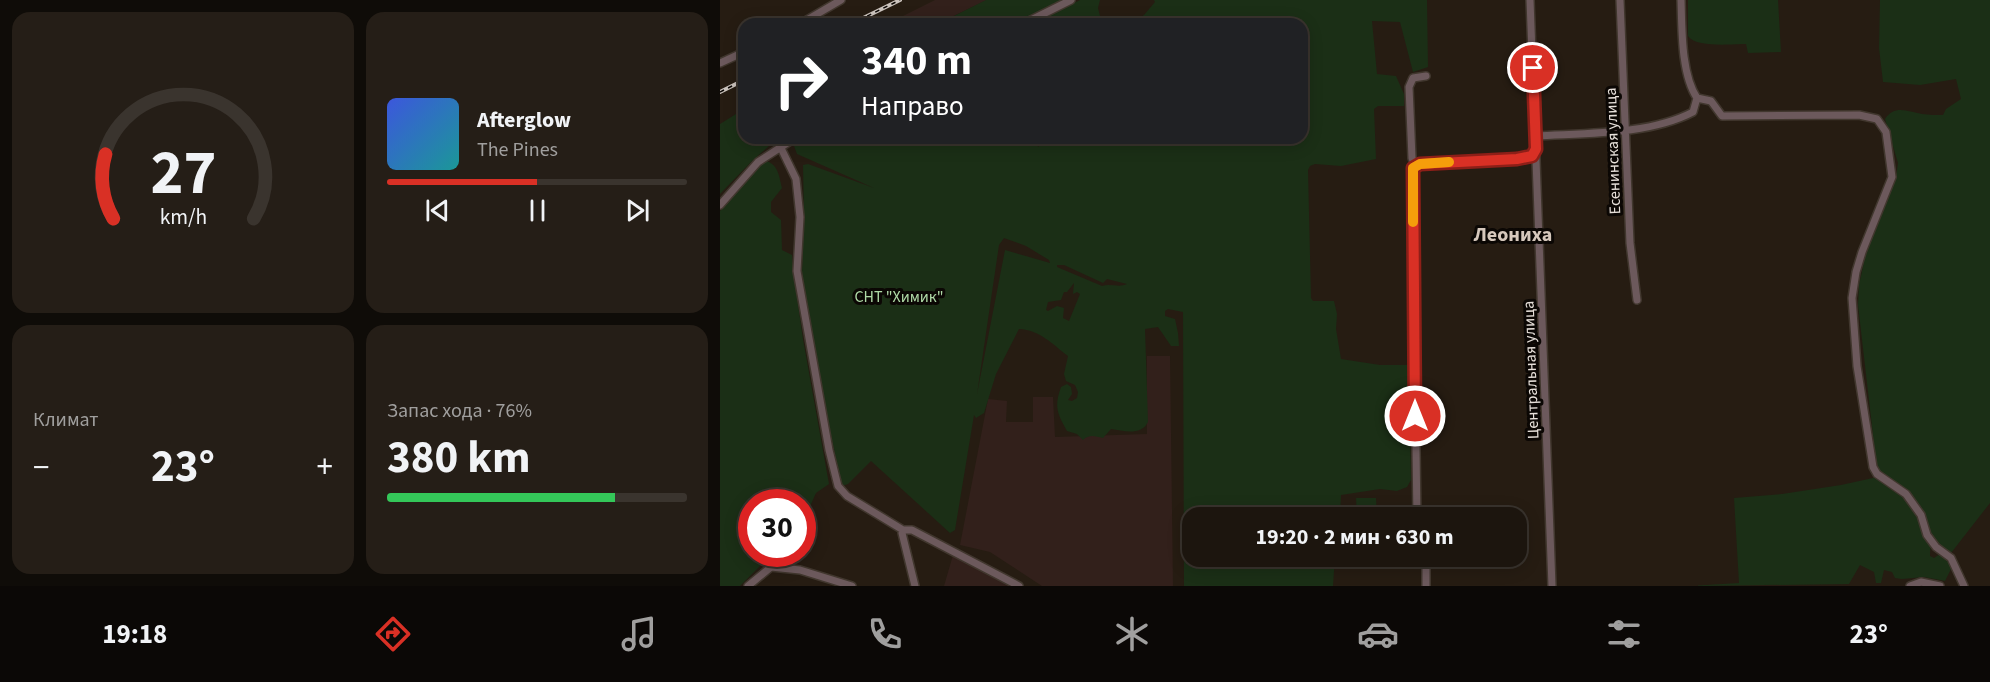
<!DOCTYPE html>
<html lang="ru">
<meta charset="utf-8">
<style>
body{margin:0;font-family:"Source Sans 3",sans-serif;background:#251e17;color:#f1f3f6;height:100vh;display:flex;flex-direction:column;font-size:22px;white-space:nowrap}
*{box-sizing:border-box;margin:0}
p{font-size:20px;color:#a09f9e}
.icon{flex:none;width:33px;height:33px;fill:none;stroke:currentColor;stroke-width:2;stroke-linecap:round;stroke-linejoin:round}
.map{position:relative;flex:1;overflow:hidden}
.side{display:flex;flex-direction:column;gap:12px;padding:12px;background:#0f0c08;width:720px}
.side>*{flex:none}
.hud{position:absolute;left:18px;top:18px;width:570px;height:126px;border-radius:18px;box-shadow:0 3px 15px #0003,0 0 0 2px #3a342e;background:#202124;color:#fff;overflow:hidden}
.speed{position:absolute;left:18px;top:489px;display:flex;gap:12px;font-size:30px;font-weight:700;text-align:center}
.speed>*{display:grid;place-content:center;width:78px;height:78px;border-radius:50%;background:#1c150e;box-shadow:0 3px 15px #0003,0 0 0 2px #3a342e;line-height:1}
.speed .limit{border:9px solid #d22;background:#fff;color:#111}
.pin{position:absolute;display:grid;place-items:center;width:51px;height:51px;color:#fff;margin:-26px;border:3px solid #fff;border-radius:50%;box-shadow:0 2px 6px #0007}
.me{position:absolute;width:66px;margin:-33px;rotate:0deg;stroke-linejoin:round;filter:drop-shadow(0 0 4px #0008)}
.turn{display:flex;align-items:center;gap:21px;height:126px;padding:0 24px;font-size:27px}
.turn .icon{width:78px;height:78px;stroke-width:2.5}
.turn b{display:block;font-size:42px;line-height:51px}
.big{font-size:45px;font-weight:700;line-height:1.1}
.side .tile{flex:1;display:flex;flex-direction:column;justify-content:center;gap:9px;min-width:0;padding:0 21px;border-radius:18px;background:#251e17}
.side .dial{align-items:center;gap:0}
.dial svg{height:156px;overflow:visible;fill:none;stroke:#3a342e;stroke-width:7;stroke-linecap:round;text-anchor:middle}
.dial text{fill:#f1f3f6;stroke:none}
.song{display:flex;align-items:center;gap:18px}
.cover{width:72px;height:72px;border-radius:9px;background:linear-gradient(135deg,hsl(230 70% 55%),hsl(180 70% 35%))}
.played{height:6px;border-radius:3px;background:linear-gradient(90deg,#d93025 50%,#3a342e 50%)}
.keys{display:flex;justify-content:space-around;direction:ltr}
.heat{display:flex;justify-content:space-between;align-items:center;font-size:33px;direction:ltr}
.charge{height:9px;border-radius:4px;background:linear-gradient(90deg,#34c759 76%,#3a342e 0)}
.side .tiles{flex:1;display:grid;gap:12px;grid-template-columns:repeat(2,1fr)}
.trip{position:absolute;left:462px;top:507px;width:345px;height:60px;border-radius:18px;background:#1c150e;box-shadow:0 3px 15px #0003,0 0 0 2px #3a342e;font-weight:700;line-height:60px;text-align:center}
.dock{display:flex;height:96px;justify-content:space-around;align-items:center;background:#0b0806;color:#a09f9e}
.dock .icon{width:42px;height:42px}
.dock .active{color:#d93025}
.dock b{font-size:27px;color:#f1f3f6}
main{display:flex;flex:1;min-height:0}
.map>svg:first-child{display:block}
.industrial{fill:#32201b}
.green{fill:#1b2f16;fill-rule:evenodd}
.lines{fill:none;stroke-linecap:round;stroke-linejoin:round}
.minor-casing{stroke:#41372e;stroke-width:10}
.minor{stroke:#6c595c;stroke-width:7}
.rail-casing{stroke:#ccc4be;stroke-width:4}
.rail{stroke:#0b0704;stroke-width:1.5;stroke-dasharray:4.5;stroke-linecap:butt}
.route-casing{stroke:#8d1f18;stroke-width:15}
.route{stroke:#d93025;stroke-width:10}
.slow{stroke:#f59e0b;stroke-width:10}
.labels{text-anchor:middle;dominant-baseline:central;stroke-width:6;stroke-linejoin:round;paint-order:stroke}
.street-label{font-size:16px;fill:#e7e0da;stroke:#0b0704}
.park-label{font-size:16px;fill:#afdaa6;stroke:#0b0704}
.quarter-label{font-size:20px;font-weight:bold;fill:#d6c8bc;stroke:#0b0704}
</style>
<main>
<section class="side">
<div class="tiles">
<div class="tile dial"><svg viewBox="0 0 100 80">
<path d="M14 69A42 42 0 1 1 86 69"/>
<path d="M14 69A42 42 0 0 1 10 36" stroke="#d93025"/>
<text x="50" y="56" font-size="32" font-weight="700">27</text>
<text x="50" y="72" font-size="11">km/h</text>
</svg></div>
<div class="tile">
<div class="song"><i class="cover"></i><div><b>Afterglow</b><p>The Pines</p></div></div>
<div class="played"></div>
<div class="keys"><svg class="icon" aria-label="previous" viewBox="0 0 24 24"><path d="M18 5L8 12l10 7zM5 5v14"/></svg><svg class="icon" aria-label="pause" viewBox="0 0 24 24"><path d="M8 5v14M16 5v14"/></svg><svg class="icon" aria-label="next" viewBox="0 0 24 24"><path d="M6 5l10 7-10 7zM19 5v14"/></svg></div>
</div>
<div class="tile"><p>Климат</p>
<div class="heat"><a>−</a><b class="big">23°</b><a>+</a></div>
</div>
<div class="tile"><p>Запас хода · 76%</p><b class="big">380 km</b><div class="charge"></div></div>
</div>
</section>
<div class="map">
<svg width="1270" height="586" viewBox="0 0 1270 586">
<rect width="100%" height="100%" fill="#261c12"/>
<path class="industrial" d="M215 0H267L217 24H167Z
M427 356H450L453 586H322L270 552 240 545 268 399 287 401 286 422H313V397H333L335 437 427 434Z
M233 555 292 586H224Z"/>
<path class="green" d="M266 0H346L297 24H218Z
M360 0H380L378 8 381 20 375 24 359 21 361 24H313Z
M434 0H707L708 67 693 72 680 22 652 21 657 74 676 76 684 94V106H658L654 109 656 159 621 166 595 164 590 166 588 170 591 298 593 301H614L617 314 616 329 621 359 660 365H689L691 480 687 487 677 491 660 489 621 495 620 517 472 518V556L615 557 613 586H464L463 312 448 309 445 311V316L455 319 458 333 459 346H451L438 327 425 329 428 422C421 436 404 431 391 429L383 438C375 436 369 434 363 440L357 434 347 431C337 413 334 407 341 387L347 384 351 387 352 394 348 400 352 401 357 398 358 392 355 385 346 381 344 374 348 356C332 344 320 330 299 329L276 374 264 413 256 418 254 415 235 530 230 533 151 461 128 484 122 486 99 380 82 272 84 219 83 165 88 164 154 188 77 154 74 146 88 138H317L318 147 328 138H582V24H412L424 15 435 2ZM284 238 306 246 329 260 330 263 285 250 257 394 279 245ZM337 265H344L383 283 387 279 407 284C399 288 390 283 382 286L337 267ZM354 283 353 294 357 292 360 294 349 321 343 318 344 308 337 306 328 311 326 310 328 302 341 300 344 292H347Z
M968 0H1058L1061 52 1028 53 1026 44C1012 44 976 48 968 36Z
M1160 0H1270V503L1231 553 1215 544 1207 533 1202 514 1161 474 1156 461 1138 305 1139 285 1149 239 1176 177 1178 163 1165 119C1175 104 1188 112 1202 114 1209 115 1216 115 1223 115L1226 109 1241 99 1236 79 1200 85 1163 82 1159 48Z
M24 109V138H50V145L31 162 0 194V124Z
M46 161C59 165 59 177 62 188L51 202V212L61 220 62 250 72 255 73 270 83 339 109 484 96 493 83 522 82 502H32V554H52L20 586H0V211L40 164Z
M1153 478C1178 478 1206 519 1210 542 1211 546 1210 551 1210 556L1214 558 1220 554 1226 555 1232 567 1225 581 1204 577 1182 579 1175 578 1172 572 1164 570 1161 583H1156L1154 572 1140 565 1129 584 969 586 1019 583 1014 498 1062 494 1121 485Z
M636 498H656L657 517H637Z"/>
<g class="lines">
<g class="minor-casing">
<path id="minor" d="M810 0 832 586
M900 0 910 243 917 300
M961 0C962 29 961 74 977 98
M80 24 121 0
M303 24 351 0
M0 63 24 52
M977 98 991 101 1002 116 1139 115 1157 119 1166 132 1172 177 1142 252 1136 272 1132 298 1137 366 1153 467 1157 474 1186 494 1201 515 1207 535 1216 547 1231 558 1244 586
M816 136C865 133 929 135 973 112L977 98
M60 146 76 179 80 217 77 271 109 450 118 486 127 496 183 530H192L299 586
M695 165 797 159 808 158 814 153
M0 205 38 162 75 138
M697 518 692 174 695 165 692 158 689 87 693 78 706 76
M183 530 182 533 195 586
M28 586 51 567 80 570 132 586
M706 586V556
M1190 586 1201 582 1220 586"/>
</g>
<use href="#minor" class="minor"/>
<g class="rail-casing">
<path id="rail" d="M131 24 180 0
M0 92 24 80"/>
</g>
<use href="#rail" class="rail"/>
</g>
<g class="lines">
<g class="route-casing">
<path id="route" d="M695 416 693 168 700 164 797 159 812 156 816 149 813 68"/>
</g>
<use href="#route" class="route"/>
<path class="slow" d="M693 222V168L700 164 729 162"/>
</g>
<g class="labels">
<g class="street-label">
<text transform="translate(893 151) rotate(-92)">Есенинская улица</text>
<text transform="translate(811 370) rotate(-92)">Центральная улица</text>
</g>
<g class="park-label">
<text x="179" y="297">СНТ "Химик"</text>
</g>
<g class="quarter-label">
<text x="793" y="235">Леониха</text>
</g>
</g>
</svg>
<div class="speed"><div class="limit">30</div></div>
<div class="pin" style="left:813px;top:68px;background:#d93025"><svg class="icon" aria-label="arrive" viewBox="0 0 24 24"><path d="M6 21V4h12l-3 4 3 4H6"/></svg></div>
<svg class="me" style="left:695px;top:416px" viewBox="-20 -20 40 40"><circle r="17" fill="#d93025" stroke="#fff" stroke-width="3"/><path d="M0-11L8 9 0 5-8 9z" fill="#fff"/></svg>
<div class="trip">19:20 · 2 мин · 630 m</div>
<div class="hud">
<div class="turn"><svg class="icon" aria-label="right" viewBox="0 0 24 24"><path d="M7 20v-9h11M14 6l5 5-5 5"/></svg><div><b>340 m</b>Направо</div></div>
</div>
</div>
</main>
<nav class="dock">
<b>19:18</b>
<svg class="icon active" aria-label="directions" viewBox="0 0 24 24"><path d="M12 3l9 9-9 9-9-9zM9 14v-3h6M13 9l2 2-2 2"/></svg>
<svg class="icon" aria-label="music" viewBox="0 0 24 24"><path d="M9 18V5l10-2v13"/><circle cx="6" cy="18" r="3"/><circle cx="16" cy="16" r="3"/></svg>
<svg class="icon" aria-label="phone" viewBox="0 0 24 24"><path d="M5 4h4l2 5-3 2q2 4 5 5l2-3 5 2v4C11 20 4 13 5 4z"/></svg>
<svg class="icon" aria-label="climate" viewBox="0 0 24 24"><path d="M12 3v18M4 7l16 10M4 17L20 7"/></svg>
<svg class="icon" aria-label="car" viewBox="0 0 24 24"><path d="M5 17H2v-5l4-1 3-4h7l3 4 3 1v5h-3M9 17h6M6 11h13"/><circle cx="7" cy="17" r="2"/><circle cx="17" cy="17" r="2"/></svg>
<svg class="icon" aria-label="filters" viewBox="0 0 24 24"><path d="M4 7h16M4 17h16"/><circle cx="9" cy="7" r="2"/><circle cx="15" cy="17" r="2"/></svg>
<b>23°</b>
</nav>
